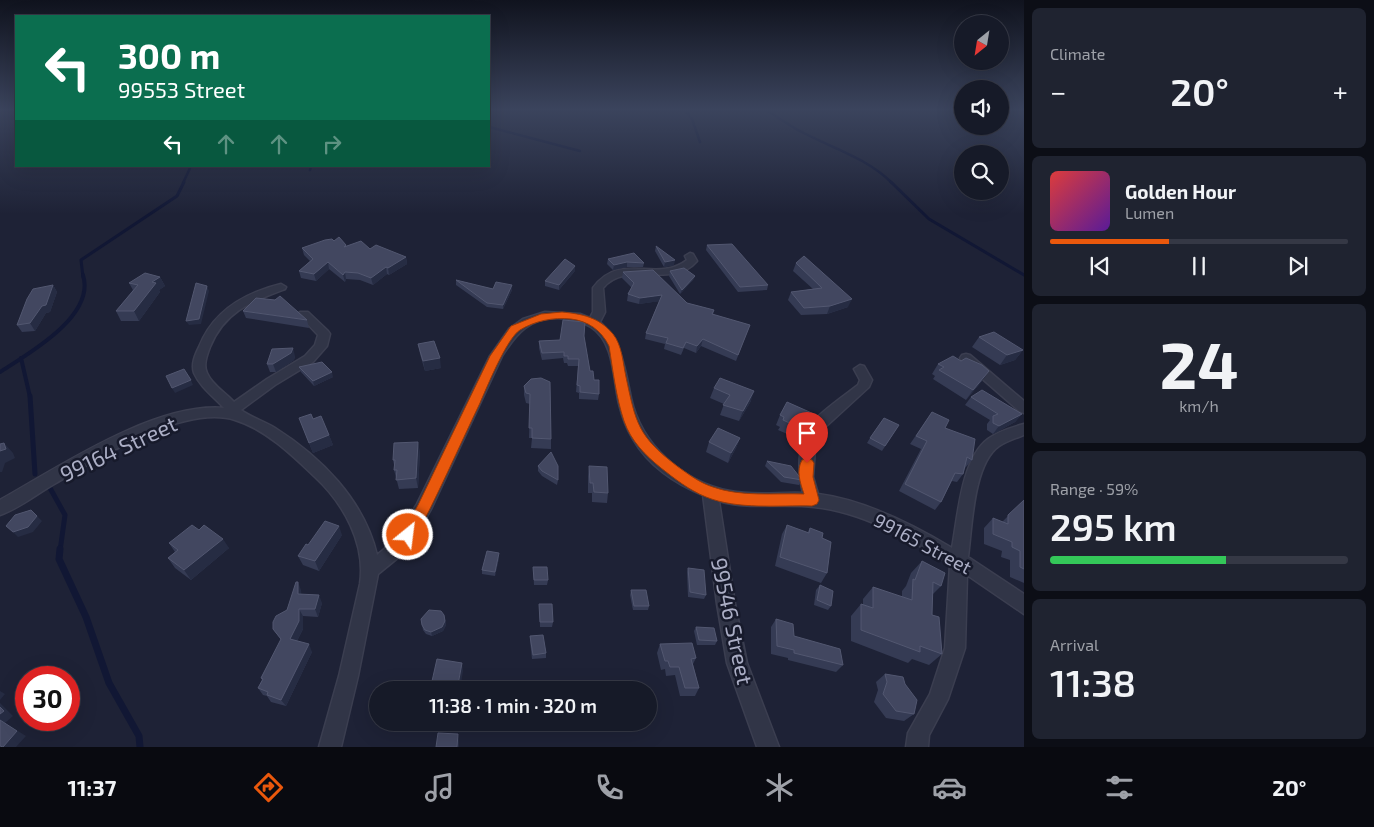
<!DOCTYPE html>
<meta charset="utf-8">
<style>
body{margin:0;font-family:"Exo 2",sans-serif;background:#1f2330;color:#f1f3f6;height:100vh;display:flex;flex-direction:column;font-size:19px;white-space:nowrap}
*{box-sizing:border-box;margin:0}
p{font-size:16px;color:#9ea1a8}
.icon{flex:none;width:28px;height:28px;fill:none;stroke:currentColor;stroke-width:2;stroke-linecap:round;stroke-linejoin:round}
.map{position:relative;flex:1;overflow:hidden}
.details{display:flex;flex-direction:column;gap:8px;padding:8px;background:#0c0e16;width:350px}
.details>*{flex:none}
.guide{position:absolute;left:15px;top:15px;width:475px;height:152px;border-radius:0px;box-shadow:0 5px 20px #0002,0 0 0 1px #353845;background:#0b6e4f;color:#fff;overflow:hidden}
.needle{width:32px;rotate:210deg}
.fabs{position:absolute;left:954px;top:15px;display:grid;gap:10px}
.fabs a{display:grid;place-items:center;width:55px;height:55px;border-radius:50%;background:#161a28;box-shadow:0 5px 20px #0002,0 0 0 1px #353845;font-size:25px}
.speed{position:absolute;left:15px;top:666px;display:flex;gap:10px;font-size:25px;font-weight:700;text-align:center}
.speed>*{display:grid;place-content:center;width:65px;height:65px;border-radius:50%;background:#161a28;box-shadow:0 5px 20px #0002,0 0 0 1px #353845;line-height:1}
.speed .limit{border:8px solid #d22;background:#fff;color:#111}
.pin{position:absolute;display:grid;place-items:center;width:42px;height:42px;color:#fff;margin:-51px -21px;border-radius:50% 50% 50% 0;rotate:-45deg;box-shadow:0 0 5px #0007}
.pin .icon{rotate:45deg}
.me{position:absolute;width:55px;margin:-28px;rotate:29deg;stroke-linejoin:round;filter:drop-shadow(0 0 4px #0008)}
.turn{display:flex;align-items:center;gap:18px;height:105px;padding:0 20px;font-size:22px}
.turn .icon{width:65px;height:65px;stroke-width:2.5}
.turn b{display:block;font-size:35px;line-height:42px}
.lanes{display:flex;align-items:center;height:48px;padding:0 20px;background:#0003;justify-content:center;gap:25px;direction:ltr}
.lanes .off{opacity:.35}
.big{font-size:38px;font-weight:600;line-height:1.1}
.details .tile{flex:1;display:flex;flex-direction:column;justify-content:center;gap:8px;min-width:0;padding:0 18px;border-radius:8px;background:#1f2330}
.details .dial{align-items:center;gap:0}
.dial b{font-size:65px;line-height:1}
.song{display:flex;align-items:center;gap:15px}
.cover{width:60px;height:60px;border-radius:8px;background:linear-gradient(135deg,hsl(0 70% 55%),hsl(270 70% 35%))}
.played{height:5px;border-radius:2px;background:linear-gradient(90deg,#ea580c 40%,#353845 40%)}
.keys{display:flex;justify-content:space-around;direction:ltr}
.heat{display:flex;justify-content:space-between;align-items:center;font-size:28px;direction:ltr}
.charge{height:8px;border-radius:4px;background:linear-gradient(90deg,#34c759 59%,#353845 0)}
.trip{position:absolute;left:369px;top:681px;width:288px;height:50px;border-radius:25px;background:#161a28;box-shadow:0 5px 20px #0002,0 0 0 1px #353845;font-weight:600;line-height:50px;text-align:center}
.tabs{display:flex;height:80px;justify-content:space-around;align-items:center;background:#090a10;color:#9ea1a8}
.tabs .icon{width:35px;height:35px}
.tabs .active{color:#ea580c}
.tabs b{font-size:22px;color:#f1f3f6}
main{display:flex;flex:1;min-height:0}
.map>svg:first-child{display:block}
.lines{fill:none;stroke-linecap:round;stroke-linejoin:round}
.stream-far4{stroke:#111734;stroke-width:2.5}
.stream-far3{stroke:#111734;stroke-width:3}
.stream-far2{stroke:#111734;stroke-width:4}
.stream-far1{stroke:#111734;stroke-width:5}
.stream{stroke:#111734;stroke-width:7}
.street-casing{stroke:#3b3e50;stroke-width:3}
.street{fill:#313547;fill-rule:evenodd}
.wall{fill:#353b54}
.shaded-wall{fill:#262c43}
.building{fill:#424760;stroke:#525770}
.route{fill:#ea580c;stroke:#983908}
.labels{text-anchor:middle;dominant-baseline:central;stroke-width:5;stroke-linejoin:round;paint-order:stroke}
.street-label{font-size:19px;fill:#abaec5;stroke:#171a2b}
.near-street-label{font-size:22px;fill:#abaec5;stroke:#171a2b}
</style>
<main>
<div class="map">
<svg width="1024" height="747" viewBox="0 0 1024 747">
<rect width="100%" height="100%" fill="#1e2236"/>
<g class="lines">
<path class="stream-far4" d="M684 109 692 119 700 142
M765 109C776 116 787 124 798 130 829 147 866 157 892 183
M489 127 580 151
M310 170 311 166
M183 183 191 166"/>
<path class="stream-far3" d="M891 182 929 219 1024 275
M83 277 81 260 177 196 184 182"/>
<path class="stream-far2" d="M21 358 30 397
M0 372C28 354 96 316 83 275"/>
<path class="stream-far1" d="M30 396 35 474
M50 488 65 515 60 551"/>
<path class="stream" d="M60 549 59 559 86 617 109 683 139 736 140 747"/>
<g class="street-casing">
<path id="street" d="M690 253 693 254 697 261C672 290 627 259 603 288L605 312 600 322C622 342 625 370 631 398 641 445 683 482 730 491 754 496 779 492 803 493 798 474 797 442 810 425 820 412 844 396 858 385L860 380 854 369 860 365 864 366 872 380 869 387 821 431 815 449 813 477 818 494C865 500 912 524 952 548 958 516 961 459 988 439 997 432 1013 427 1024 424V435C1016 438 1006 441 999 446 973 464 972 528 968 557L1024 594V614L967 575 965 648 948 699 929 735 928 747H906L908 733 930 694 945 648 950 564C909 539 863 512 814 507 782 503 750 510 719 501L735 604 747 663 779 747H757L727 663 717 604 703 495C675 484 648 465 633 439 626 428 622 416 619 404 613 380 615 342 591 327 581 320 570 319 558 318 530 317 516 334 502 356L431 509 414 540 405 552 378 574 358 676 341 747H319L339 676 360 584C366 544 344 504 315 477 292 455 265 429 235 420 184 404 99 458 56 483 38 493 20 508 0 515V500C59 467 155 402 224 408 214 397 200 387 194 373 191 364 195 355 199 347 213 311 244 293 281 284L286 287 285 289C251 302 225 311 210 347 207 355 203 365 207 373 212 385 226 393 234 402L267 379 305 356 315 345 318 335 300 316 298 314 300 312H308L328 331 330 334 327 346 313 362 275 385 241 410C250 417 264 421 275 428 321 457 364 500 377 555L393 542 417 504 490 356 509 329 523 319 545 312 580 314 590 318 593 312V288C621 250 656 284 687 260L685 256Z
M966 354 970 355 1024 401V413L1019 411 962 361 960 358 962 355Z"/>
</g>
<use href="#street" class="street"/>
</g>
<path class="wall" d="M334 241 347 246 370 249 406 257 407 264 389 275 387 274 373 285 360 280 346 279 345 282 329 269 316 281 301 278 299 271 310 261 304 255 302 248Z
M707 245 768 285 767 290 738 292 706 250Z
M656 246 674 265 664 267 655 251Z
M608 259 644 263 643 267H627L613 270 607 264Z
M796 263 848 307 827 314 801 315 788 300 791 292 813 289 793 271Z
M575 271 559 290 545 286V281Z
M670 271 695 276 693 280 680 294 669 276Z
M623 272 687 303 714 310 713 315 750 325 736 361 701 346 696 353 684 348 681 355 664 349 665 344 645 339 646 333 659 301 639 304 627 301 628 294 632 288 622 278Z
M160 277 165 286 159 290 160 292 139 321H121L116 311 133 290 129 283Z
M456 280 493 289 512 290 503 309 487 307 456 285Z
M53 285 57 292 50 312 46 313 35 331 22 332 17 325Z
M243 311 307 320 309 328 246 318Z
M584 336 590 371 599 394 598 400 579 399V393L576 392 578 366H568L567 363H564L563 358 542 360 539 348V341L560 340Z
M979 337 1023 350 1015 360 1000 365 972 347Z
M418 344 441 368 425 371 420 354Z
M295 356 294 360 276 372H270L267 364Z
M961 361 982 381 966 400 933 379 935 376 932 374 938 364Z
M299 367 333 377 314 386 301 372Z
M550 382 551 439V449L531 448 532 438H529L530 404 526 403 524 395V386Z
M714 388 751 401 739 421 720 415 724 404 710 398Z
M971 397 1022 414 1015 422 993 434 987 430V424L990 420 965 405Z
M932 412 972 460 965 468 963 474 957 482 952 481 941 502 935 510 899 491 921 449 910 444Z
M814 414 802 436 794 433 792 436 778 430 780 427 776 425 780 415Z
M299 418 329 435 333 445 313 453Z
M899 425 882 451 867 443 870 438Z
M740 438 736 448 728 463 706 452 709 442Z
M420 452 418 488 399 489 394 470V465L393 460Z
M767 461 802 480 799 485 781 482 765 466Z
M538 466 558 480 557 485 542 476 538 471Z
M589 466 608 493 607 503 592 502V493H588V476Z
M1024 500V583L1010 577V560L1001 557 1002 551 984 544V528L993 518 1002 522Z
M787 525 807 533 810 528 827 573 821 583 775 566 782 534Z
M199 530 229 548 191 580 175 568 168 558 175 552 169 543Z
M342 535 319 571 303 565 298 556 308 545Z
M499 558 495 576 482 574V570Z
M922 561 941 586 932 595V615L942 654 929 665 912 659 908 663 851 641V616L861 604 863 605V599L873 587 902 597V591L906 586 911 573Z
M533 567 548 580 547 585H534Z
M688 568 706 595 704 599 688 597 687 572Z
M820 585 831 606 828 610 814 605 816 590Z
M301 590V594L322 603 318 617 303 616V629L297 641 312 652 286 706 271 702 267 696 263 695 258 688 262 680 261 678 281 640 273 629Z
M631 590 649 606 648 610H633L630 595Z
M539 604 553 622 552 627H540Z
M444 615 446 625 443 631 432 636 426 634 423 630 422 625Z
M776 619 794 636 843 665 836 672 788 660V658L771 654V627Z
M696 627 717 641 715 645H697L694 631Z
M530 636 546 653V658L532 659 530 641Z
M660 644 696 658 693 664 699 688 695 696H680L675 675 666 676 665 669 661 670 657 653Z
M885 674 905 684 914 714 904 721 886 718 874 702 878 690 876 682Z"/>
<path class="shaded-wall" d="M406 257 407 264 389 275 388 268Z
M675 260 674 265 664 267 665 262Z
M328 262 329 269 316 281 314 274Z
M627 262V267L613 270 614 265Z
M575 266V271L559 290V285Z
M386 267 387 274 373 285 371 278Z
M345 272 346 279 345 282 343 275Z
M695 276 693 280 680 294 682 290Z
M160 277 165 286 159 290 160 292 139 321 134 311 152 282Z
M53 285 57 292 50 312 46 313 35 331 30 323Z
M512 285V290L503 309V305Z
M207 286 209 291 201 324 189 325 186 321Z
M662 295 661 301 639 304 640 298Z
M852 299 848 307 827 314 830 306Z
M703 339 701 346 696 353 697 346Z
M293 348 295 356 294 360 276 372 273 364Z
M1023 350 1015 360 1000 365 1007 355Z
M440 358 441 368 425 371 423 361Z
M989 371 982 381 966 400 973 390Z
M332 372 333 377 314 386 313 381Z
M191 380 193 385 175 393 172 388Z
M754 391 751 401 739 421 743 411Z
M1022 414 1015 422 993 434 999 426Z
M329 435 333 445 313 453 309 443Z
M740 438 736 448 728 463 731 453Z
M418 442 420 452 418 488 416 478Z
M4 443 13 453 15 458 5 463 2 472H0V451Z
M37 516 42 521 33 532 18 537 13 532Z
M339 526 342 535 319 571 315 561Z
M223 539 229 548 191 580 184 570Z
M499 553V558L495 576V572Z
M298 582 301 590 302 601 298 594Z
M319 595 322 603 318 617 315 609Z
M299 609 303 616V629L294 647 290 639Z
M445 621 446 625 443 631 432 636 431 632Z
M309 644 312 652 286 706 281 700Z
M462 663 463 671 460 690H457Z
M0 691 5 694 0 700Z
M0 703 13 716 5 723 26 736 16 747H3L0 720Z
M458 734 459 742V747H457Z"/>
<path class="building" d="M339 237 346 245 344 247 361 241 370 249 376 245 406 257 388 268 386 267 371 278 358 273 345 272 343 275 328 262 314 274 299 271 313 259 302 248 325 240 332 239 334 241Z
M732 244 768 285 740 287 707 245Z
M656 246 675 260 665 262Z
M634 253 644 263 627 262 614 265 608 259Z
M804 256 852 299 830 306 804 308 791 292 822 288 796 263Z
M565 259 575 266 559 285 545 281Z
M684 268 695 276 682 290 670 271Z
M653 270 687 303 714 310 712 314 750 325 738 355 703 339 697 346 686 342 683 348 666 343 668 338 646 333 662 295 640 298 628 294 634 283 623 272Z
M145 273 160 277 152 282 156 283 134 311H116L138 285 129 283Z
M456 280 493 289 496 282 512 285 503 305 487 303Z
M196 283 207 286 199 319 186 321Z
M53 285 46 305 42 306 30 323 17 325 27 299 33 289Z
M280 296 307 320 243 311 256 298 275 300Z
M563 320 585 322 584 336 590 371H593L594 380H599V394L580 392V386L577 385 579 359H568V356H564V352L542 353 539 341 560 340Z
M994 332 1023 350 1007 355 979 337Z
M434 341 440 358 423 361 418 344Z
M293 348 291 353 273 364H267L272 349Z
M953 356 961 361 966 358 982 365 989 371 973 390 939 370 944 367 938 364Z
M322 362 332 372 313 381 299 367Z
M184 369 191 380 172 388 166 376Z
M541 378 550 382 551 439 532 438V428H529L530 394 526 393 524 386 531 379Z
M720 378 754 391 743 411 723 405 730 395 714 388Z
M982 390 1022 414 999 426 993 423V416L998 414 971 397Z
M787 402 814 414 807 426 798 423 796 426 783 420 784 417 780 415Z
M932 412 949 420 945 428 975 439 972 460 967 457 963 474 955 473 941 502 905 484 927 441 916 436Z
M311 414 313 419 321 416 329 435 309 443 299 418Z
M884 418 899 425 885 446 870 438Z
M718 428 740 438 731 453 709 442Z
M418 442 416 478 396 480 397 470H394L395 460H393L394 443Z
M4 443 6 449 0 451V444Z
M551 452 558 466V480L542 471 538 466Z
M767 461 791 466 802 480 784 477Z
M589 466 607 467 608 493 594 492 593 483H590Z
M1024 500V569L1020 567V551L1012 547V542L993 534V518L1008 524V515Z
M31 510 37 516 28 527 13 532 6 526 15 515Z
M325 521 339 526 315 561 298 556 306 544 308 545Z
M192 525 199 530 204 525 223 539 184 570 168 558 178 550 169 543Z
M787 525 809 533 810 528 823 533 822 538 831 542 827 573 780 557Z
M487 551 499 553 495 572 482 570Z
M922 561 945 573 941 586 933 582 932 615 939 617 942 654 920 646V652L861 630V604L873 608V587L912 600 913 579 915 580Z
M533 567H547L548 580H534Z
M688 568 704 570 706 595 690 592Z
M296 582H298V594L319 595 315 609H299V621L290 639 309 644 281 700 267 695 268 692 258 688 263 679 261 678 281 639 273 629V622L276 616 287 610Z
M820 585 833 591 831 606 817 600Z
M631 590H646L649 606H634Z
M539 604H552L553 622H540Z
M429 610 441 611 444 615 445 621 442 627 431 632 425 630 422 625 421 619Z
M776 619 793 624 794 636 840 649 843 665 794 653V650L777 646Z
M696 627 714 628 717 641 699 640Z
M543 635 546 653 533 655 530 636Z
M692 643 696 658 691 659 699 688H685L679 667H670L668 661H665L660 644Z
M437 659 462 663 457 690H430Z
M885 674 903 677 905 684 917 700 914 714 896 711 883 694 887 682Z
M546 684 559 685V690H546Z
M0 707 4 711 0 714Z
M0 720 17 731 3 747 0 746Z
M438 733 458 734 457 747H436Z"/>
<linearGradient id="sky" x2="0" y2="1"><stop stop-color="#10131e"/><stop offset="0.51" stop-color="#3b445d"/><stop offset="1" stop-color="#3b445d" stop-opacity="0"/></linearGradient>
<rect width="1024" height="214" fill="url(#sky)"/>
<path class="route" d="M562 312C582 314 599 317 613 334 622 345 623 363 626 377 636 424 638 436 677 466 688 474 700 483 713 487 741 497 774 493 804 494 800 482 796 471 802 460L807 458 812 460 814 463 813 477 819 500 817 504 812 506C778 505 738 510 706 497 689 490 675 479 661 468 645 455 631 441 624 421 616 397 613 371 609 346 601 330 588 321 571 319 553 317 535 321 520 330 507 338 487 387 480 403 458 449 438 495 414 540L408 542 403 540 401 535 418 505 490 356 511 326 541 314Z"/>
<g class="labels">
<g class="street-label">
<text transform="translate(923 543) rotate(28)">99165 Street</text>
</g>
<g class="near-street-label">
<text transform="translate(118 448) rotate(-25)">99164 Street</text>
<text transform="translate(733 621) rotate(78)">99546 Street</text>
</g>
</g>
</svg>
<div class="fabs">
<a><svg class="needle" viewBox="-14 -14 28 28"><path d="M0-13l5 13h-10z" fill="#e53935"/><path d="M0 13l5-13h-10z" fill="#9ea1a8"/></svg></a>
<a><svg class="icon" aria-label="sound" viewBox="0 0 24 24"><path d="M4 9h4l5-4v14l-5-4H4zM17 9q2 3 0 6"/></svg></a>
<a><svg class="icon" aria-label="search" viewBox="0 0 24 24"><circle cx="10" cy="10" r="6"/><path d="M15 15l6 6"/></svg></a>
</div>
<div class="speed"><div class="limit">30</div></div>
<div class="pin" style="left:807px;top:463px;background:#d93025"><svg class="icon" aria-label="arrive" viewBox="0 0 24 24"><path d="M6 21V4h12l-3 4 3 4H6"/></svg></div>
<svg class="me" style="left:408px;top:535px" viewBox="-20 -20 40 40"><circle r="17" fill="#ea580c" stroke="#fff" stroke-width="3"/><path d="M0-11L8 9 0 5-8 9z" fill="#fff"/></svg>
<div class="trip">11:38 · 1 min · 320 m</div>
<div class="guide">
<div class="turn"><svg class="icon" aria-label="left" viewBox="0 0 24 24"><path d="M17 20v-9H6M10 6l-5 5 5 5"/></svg><div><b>300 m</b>99553 Street</div></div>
<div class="lanes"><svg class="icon" aria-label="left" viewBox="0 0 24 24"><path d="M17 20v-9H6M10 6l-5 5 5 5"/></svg><svg class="icon off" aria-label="ahead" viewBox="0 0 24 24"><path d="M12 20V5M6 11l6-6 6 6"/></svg><svg class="icon off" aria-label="ahead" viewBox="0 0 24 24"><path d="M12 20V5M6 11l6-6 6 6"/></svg><svg class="icon off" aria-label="right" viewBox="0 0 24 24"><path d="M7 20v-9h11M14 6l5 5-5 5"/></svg></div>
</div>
</div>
<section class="details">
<div class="tile"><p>Climate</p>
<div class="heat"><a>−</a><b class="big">20°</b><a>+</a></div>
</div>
<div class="tile">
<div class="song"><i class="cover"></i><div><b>Golden Hour</b><p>Lumen</p></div></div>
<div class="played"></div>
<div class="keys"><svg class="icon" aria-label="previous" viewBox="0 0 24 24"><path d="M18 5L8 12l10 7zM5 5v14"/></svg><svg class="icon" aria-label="pause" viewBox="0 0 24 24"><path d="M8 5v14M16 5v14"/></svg><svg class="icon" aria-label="next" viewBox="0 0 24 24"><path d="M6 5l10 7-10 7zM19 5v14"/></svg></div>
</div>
<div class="tile dial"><b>24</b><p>km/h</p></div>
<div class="tile"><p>Range · 59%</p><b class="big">295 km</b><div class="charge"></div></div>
<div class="tile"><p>Arrival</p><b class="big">11:38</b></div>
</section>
</main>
<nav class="tabs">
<b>11:37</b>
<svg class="icon active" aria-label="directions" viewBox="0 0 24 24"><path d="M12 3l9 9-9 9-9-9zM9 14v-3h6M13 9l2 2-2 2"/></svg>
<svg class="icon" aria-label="music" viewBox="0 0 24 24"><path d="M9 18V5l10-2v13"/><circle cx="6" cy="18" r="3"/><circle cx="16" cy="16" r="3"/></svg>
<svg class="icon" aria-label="phone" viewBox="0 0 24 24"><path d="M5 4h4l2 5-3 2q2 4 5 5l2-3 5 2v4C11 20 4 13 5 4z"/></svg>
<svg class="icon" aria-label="climate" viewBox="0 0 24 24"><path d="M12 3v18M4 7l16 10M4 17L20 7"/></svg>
<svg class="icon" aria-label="car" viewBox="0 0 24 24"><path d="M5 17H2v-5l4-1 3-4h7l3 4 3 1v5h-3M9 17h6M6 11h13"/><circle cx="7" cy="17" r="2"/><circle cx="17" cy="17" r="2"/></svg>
<svg class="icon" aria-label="filters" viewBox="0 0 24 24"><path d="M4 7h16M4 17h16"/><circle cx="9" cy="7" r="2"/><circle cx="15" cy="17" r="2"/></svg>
<b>20°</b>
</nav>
